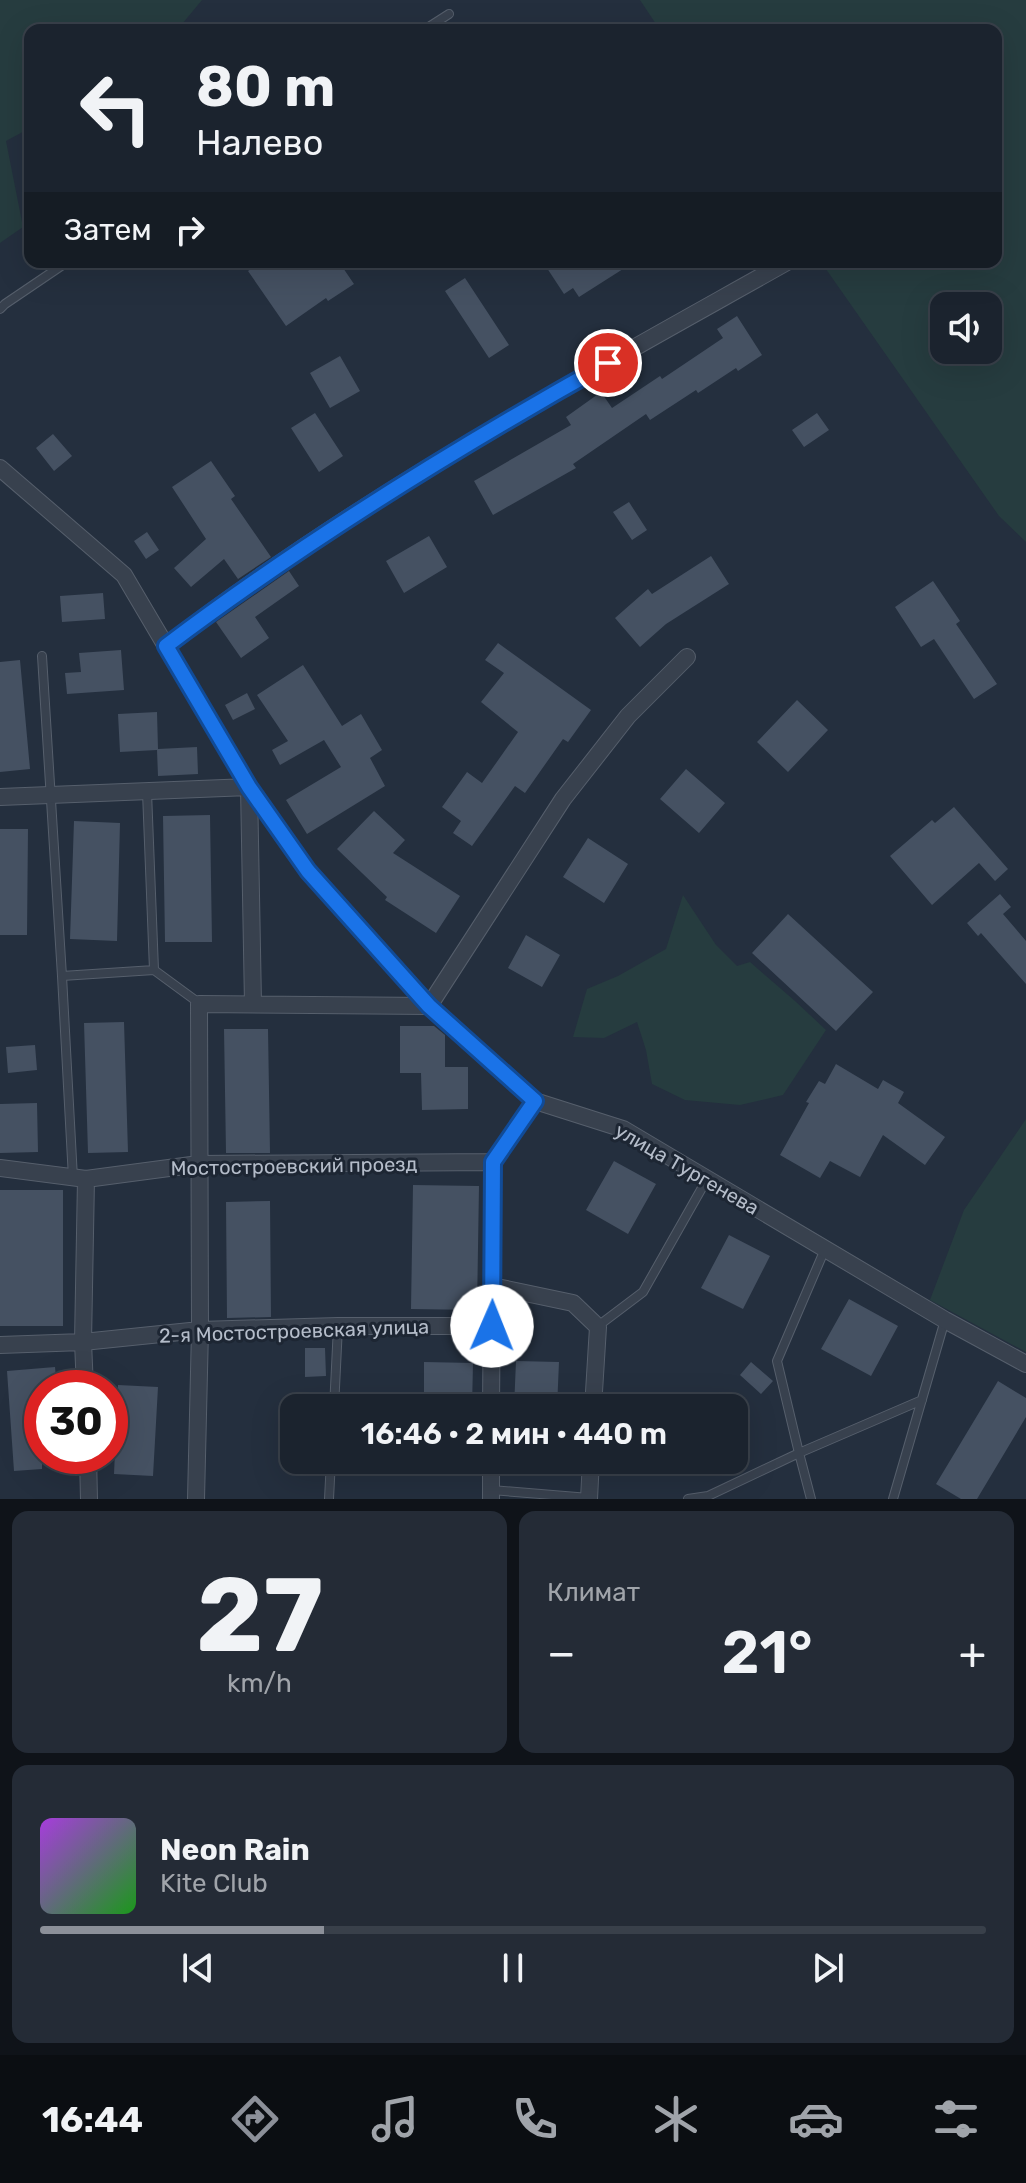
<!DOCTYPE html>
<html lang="ru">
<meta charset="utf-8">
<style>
body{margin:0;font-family:Rubik,sans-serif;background:#242b36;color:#f1f3f6;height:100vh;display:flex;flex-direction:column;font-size:30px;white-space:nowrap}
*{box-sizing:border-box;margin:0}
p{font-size:26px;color:#a0a4aa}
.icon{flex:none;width:44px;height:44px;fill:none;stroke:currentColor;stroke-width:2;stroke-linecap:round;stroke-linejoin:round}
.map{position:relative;height:1499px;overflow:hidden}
.side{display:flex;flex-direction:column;gap:12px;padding:12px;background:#0f1319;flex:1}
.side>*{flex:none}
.top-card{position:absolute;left:24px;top:24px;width:978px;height:244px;border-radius:16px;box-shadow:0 8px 32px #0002,0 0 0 2px #39404a;background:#1b232e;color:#f1f3f6;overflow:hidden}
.controls{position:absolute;left:930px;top:292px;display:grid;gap:16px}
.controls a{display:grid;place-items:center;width:72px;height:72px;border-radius:16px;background:#1b232e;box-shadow:0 8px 32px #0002,0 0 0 2px #39404a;font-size:40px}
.speed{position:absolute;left:24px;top:1370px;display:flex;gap:16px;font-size:40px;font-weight:700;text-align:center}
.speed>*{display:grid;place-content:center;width:104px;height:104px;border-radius:50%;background:#1b232e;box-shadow:0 8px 32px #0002,0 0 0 2px #39404a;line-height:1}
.speed .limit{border:12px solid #d22;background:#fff;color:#111}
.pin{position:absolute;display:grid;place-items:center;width:68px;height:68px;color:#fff;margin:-34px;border:4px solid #fff;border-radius:50%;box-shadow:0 2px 8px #0007}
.me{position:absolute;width:88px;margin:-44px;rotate:1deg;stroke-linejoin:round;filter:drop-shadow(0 0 6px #0008)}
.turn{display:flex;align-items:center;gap:28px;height:168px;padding:0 40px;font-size:36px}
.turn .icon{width:104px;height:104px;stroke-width:2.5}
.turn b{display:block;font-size:56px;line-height:68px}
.then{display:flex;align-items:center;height:76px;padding:0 40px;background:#0003;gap:16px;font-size:30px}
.big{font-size:60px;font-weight:600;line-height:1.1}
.side .tile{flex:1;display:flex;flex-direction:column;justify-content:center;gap:12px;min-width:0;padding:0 28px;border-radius:16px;background:#242b36}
.side .dial{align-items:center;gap:0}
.dial b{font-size:104px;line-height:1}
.song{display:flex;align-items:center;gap:24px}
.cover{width:96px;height:96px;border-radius:12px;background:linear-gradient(135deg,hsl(280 70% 55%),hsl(120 70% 35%))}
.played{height:8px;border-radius:4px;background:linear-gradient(90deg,#8c9099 30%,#39404a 30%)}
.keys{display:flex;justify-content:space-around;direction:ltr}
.heat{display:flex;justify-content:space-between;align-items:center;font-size:44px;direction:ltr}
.side .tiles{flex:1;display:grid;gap:12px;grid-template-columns:1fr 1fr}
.tile:last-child{grid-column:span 2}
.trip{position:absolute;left:280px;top:1394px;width:468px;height:80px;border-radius:16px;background:#1b232e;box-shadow:0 8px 32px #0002,0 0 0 2px #39404a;font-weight:600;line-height:80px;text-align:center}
.dock{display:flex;height:128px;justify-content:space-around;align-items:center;background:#0b0e12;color:#a0a4aa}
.dock .icon{width:56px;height:56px}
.dock .selected{color:#8c9099}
.dock b{font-size:36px;color:#f1f3f6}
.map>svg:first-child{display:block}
.green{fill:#263c3f;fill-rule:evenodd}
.building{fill:#455162}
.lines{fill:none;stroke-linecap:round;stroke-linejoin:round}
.lane-casing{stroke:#565f6c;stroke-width:10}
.street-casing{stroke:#565f6c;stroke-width:18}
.lane{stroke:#38414e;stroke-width:8}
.street{stroke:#38414e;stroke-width:16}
.route-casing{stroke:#114b97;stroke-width:20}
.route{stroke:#1a73e8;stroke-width:14}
.labels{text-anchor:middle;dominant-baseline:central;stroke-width:6;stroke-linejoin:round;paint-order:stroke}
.street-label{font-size:20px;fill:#b4bcc9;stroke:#1d2633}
</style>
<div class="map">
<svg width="1026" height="1499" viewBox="0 0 1026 1499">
<rect width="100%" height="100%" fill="#242f3e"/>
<path class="green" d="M0 0H202L177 30H30V128L6 141 23 227 0 243Z
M640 0H1026V542L999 516 821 262H996V30H660ZM944 306H988V350H944Z
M683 895 716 945 737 966 750 962 795 1001 826 1030 783 1095 740 1105 685 1100 652 1084 646 1050 637 1022 604 1038 573 1037 587 989 618 976 666 949Z
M1026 1119V1352L930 1300 964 1210Z"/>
<path class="building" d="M261 262H339L354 284 328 301 326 298 286 326 248 271Z
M543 262H634L579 297 573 288 564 294Z
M465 278 509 345 489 358 445 291Z
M737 316 762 355 738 371 736 368 698 393 696 390 650 420 646 414 573 464 576 468 493 515 474 481 571 425 566 417 601 392 612 408 660 376 662 379 723 338 717 329Z
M340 356 360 391 330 408 310 373Z
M315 413 343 456 319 472 291 428Z
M817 413 829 430 804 447 792 430Z
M53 434 72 456 54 471 36 448Z
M211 461 235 496 231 499 271 557 238 579 224 559 191 587 174 568 206 539 172 487Z
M629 502 647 530 632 540 613 512Z
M147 532 159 550 146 559 134 541Z
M429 536 447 567 404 593 386 561Z
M711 556 729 584 666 624 640 647 615 618 648 589 652 594Z
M289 571 299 586 255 617 269 638 241 658 216 622Z
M933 581 960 621 956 624 997 684 974 699 934 639 921 647 895 607Z
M103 593 105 619 62 622 60 596Z
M498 643 591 710 568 742 563 739 525 793 515 786 472 846 453 833 461 821 442 807 467 772 482 783 518 732 481 702 504 673 485 660Z
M121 650 124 690 67 694 65 673 81 672 79 653Z
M20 660 30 769 0 772V662Z
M303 665 342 726 361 714 382 750 370 758 385 786 307 834 286 800 341 767 324 740 280 765 272 750 288 741 257 695Z
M247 693 255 709 233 720 225 705Z
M797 700 828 730 788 772 757 742Z
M157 712 158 749 197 747 198 774 158 776 157 750 120 752 118 714Z
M686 769 725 803 699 833 660 799Z
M954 807 1008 869 995 881 979 863 932 905 890 856 932 820 935 823Z
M374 811 405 840 393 853 460 896 436 933 385 900 387 897 337 849Z
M210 815 212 942H165L163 816Z
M74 821 120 823 117 941 70 939Z
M0 829H28L27 935H0Z
M588 838 628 864 604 903 563 877Z
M1000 894 1011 907 1003 914 1026 941V984L981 933 978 936 967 923Z
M788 914 873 992 836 1031 752 953Z
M526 935 560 955 542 987 508 968Z
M124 1022 128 1152 88 1153 84 1023Z
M400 1026H434L445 1035V1067H468V1109L422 1110 421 1073H400Z
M224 1029H268L270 1153H226Z
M35 1045 37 1070 8 1073 6 1047Z
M836 1064 878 1089 883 1080 904 1092 898 1103 945 1137 925 1165 883 1135 860 1177 830 1161 820 1178 780 1155 809 1103 806 1102 819 1081 825 1084Z
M37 1103 38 1152 0 1153V1104Z
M614 1161 656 1184 628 1234 586 1210Z
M413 1185 479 1186 477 1310 411 1309Z
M0 1190H63V1326H0Z
M270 1201 271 1317 227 1318 226 1202Z
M729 1235 770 1256 743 1309 701 1288Z
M849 1299 898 1326 871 1376 821 1349Z
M305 1348H325L326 1376 305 1377Z
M516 1361 559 1362 557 1408H514Z
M424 1362 473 1363 472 1408H424Z
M751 1362 773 1381 761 1394 740 1375Z
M55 1367 57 1388H42V1469L14 1471 7 1371Z
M998 1381 1026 1398V1417L977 1499H961L936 1484Z
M118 1385 158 1387 153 1476 114 1474Z"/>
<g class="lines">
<g class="lane-casing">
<path id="lane" d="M424 30 449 14
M0 309 5 304 67 262
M42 656 62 976 154 970
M147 792 154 970 199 1003
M62 976 73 1178
M598 1326 643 1292 707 1179
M334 1408 338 1326
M491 1490 589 1498
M329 1499 331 1460
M688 1499 708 1496 799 1453 777 1361 825 1249
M811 1499 799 1453 922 1400
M893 1499 945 1320"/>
</g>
<g class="street-casing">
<path id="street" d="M0 468 124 575 249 787 308 871 429 1006 535 1101
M166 646C359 497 575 381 787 262
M0 797 249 787 253 1004
M0 1168 86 1179 199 1164 493 1162
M492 1286 573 1303 598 1327 593 1408
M0 1345 83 1342 200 1330 338 1326H492
M85 1388 83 1342 86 1179
M491 1408 493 1162 535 1101 623 1129 945 1320 1026 1364
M88 1456 89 1499
M196 1499 200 1330 199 1004 429 1006 563 799 628 716 687 657
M491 1499V1460
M589 1499 591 1460"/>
</g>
<use href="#lane" class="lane"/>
<use href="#street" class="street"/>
</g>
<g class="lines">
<g class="route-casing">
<path id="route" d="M492 1326 493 1162 535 1101 429 1006 308 871 249 787 166 646C305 541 456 448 608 363"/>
</g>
<use href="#route" class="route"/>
</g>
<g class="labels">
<g class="street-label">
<text transform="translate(294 1166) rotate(-1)">Мостостроевский проезд</text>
<text transform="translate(687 1169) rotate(30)">улица Тургенева</text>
<text transform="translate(294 1331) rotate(-2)">2-я Мостостроевская улица</text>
</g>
</g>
</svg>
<div class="controls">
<a><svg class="icon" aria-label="sound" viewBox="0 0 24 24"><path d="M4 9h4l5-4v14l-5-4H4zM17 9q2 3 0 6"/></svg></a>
</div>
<div class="speed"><div class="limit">30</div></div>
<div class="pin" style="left:608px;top:363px;background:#d93025"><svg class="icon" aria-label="arrive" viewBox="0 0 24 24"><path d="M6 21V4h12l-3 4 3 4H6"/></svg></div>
<svg class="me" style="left:492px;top:1326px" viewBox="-20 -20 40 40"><circle r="19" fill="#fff"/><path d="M0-13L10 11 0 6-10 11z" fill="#1a73e8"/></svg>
<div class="trip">16:46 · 2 мин · 440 m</div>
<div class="top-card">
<div class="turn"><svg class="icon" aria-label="left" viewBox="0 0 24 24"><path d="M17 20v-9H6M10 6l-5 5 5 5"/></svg><div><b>80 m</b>Налево</div></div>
<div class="then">Затем<svg class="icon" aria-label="right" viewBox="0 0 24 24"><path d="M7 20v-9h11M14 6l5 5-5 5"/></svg></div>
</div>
</div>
<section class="side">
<div class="tiles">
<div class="tile dial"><b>27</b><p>km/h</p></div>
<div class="tile"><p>Климат</p>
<div class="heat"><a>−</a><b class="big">21°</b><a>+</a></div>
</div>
<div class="tile">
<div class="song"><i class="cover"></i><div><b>Neon Rain</b><p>Kite Club</p></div></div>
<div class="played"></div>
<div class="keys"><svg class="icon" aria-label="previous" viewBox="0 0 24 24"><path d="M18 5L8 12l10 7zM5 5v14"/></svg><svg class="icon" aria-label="pause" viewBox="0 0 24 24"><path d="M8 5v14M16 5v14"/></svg><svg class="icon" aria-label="next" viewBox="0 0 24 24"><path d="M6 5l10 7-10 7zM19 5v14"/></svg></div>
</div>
</div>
</section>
<nav class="dock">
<b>16:44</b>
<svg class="icon selected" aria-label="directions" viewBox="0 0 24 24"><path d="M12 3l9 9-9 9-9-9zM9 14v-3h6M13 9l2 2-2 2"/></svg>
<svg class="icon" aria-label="music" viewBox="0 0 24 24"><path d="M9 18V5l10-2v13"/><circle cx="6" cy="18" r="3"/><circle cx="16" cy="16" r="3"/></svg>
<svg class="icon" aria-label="phone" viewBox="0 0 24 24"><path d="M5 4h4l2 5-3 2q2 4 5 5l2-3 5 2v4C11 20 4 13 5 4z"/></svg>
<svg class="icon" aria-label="climate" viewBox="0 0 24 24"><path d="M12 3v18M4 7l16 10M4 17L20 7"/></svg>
<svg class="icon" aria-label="car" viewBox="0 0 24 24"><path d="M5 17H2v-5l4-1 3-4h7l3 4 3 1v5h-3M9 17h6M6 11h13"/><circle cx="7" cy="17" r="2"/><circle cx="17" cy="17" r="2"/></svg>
<svg class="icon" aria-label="filters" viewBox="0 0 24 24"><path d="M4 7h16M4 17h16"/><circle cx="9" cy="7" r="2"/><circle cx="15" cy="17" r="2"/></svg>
</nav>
